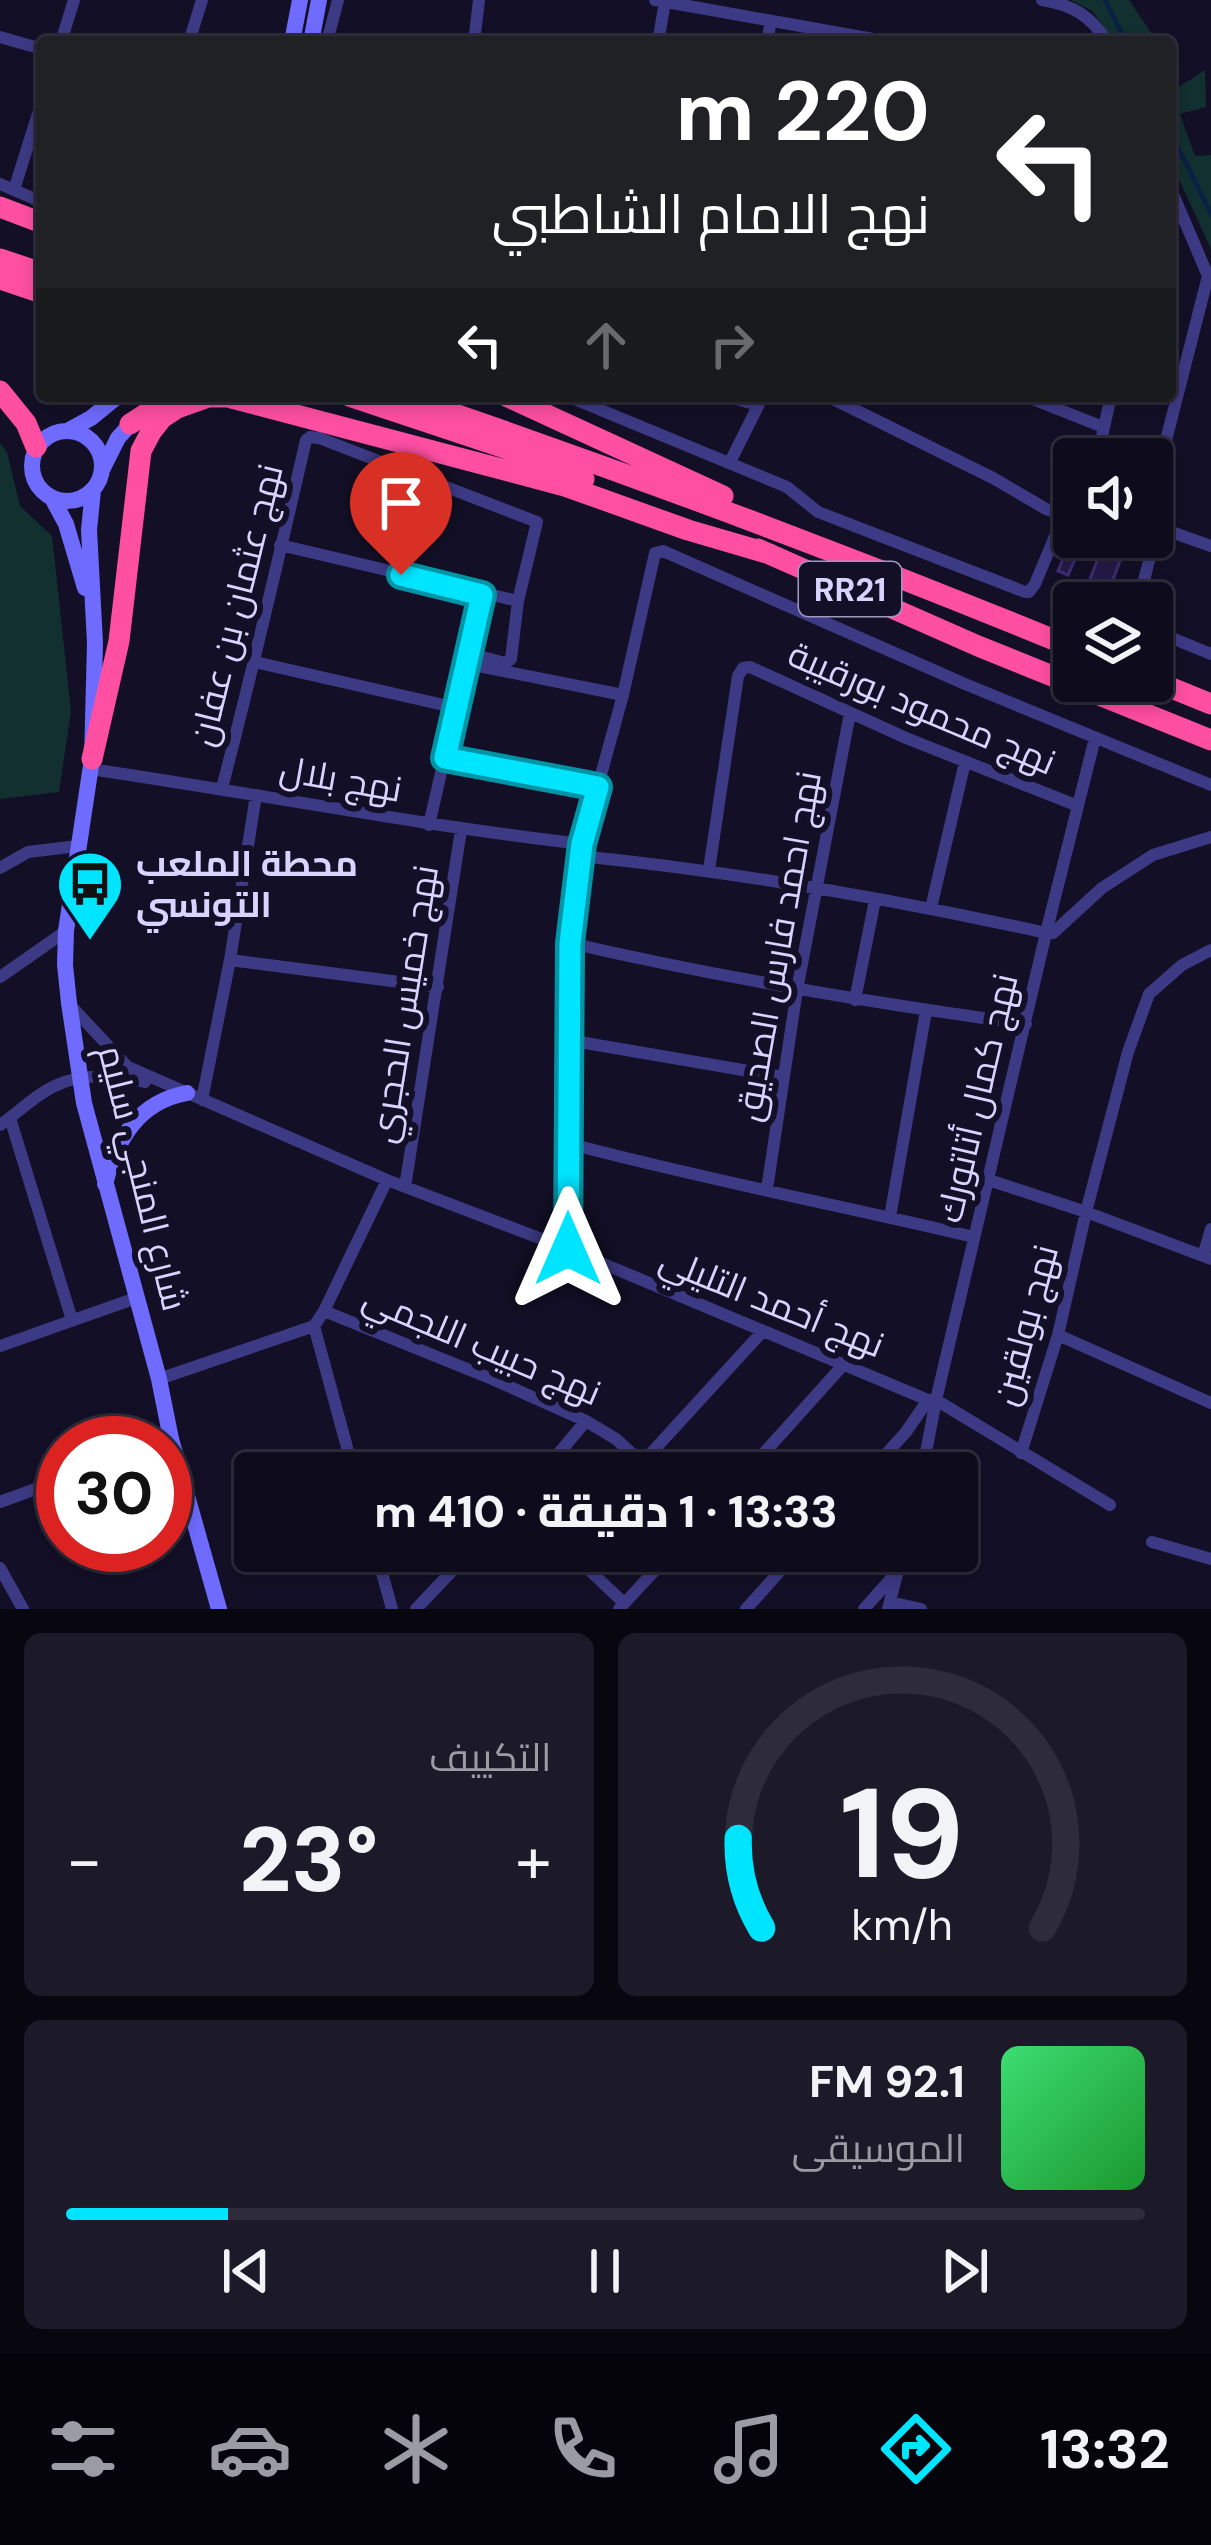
<!DOCTYPE html>
<html lang="ar">
<meta charset="utf-8">
<style>
body{margin:0;font-family:"DM Sans",Cairo,sans-serif;background:#1c1929;color:#f1f3f6;direction:rtl;height:100vh;display:flex;flex-direction:column;font-size:45px;white-space:nowrap}
*{box-sizing:border-box;margin:0}
p{font-size:39px;color:#9b9ba3}
.icon{flex:none;width:66px;height:66px;fill:none;stroke:currentColor;stroke-width:2;stroke-linecap:round;stroke-linejoin:round}
.map{position:relative;height:1609px;overflow:hidden;direction:ltr}
.panel{display:flex;flex-direction:column;gap:24px;padding:24px;background:#08060f;flex:1}
.panel>*{flex:none}
.hud{position:absolute;left:36px;top:36px;width:1140px;height:366px;border-radius:12px;box-shadow:0 6px 18px #0003,0 0 0 3px #2e2b3b;direction:rtl;background:#202124;color:#fff;overflow:hidden}
.tools{position:absolute;left:1053px;top:438px;display:grid;gap:24px}
.tools a{display:grid;place-items:center;width:120px;height:120px;border-radius:12px;background:#0e0b1c;box-shadow:0 6px 18px #0003,0 0 0 3px #2e2b3b;font-size:60px}
.speed{position:absolute;left:36px;top:1416px;display:flex;gap:24px;font-size:60px;font-weight:700;text-align:center}
.speed>*{display:grid;place-content:center;width:156px;height:156px;border-radius:50%;background:#0e0b1c;box-shadow:0 6px 18px #0003,0 0 0 3px #2e2b3b;line-height:1}
.speed .limit{border:18px solid #d22;background:#fff;color:#111}
.pin{position:absolute;display:grid;place-items:center;width:102px;height:102px;color:#fff;margin:-123px -51px;border-radius:50% 50% 50% 0;rotate:-45deg;box-shadow:0 0 12px #0007}
.pin .icon{rotate:45deg}
.me{position:absolute;width:132px;margin:-66px;rotate:0deg;stroke-linejoin:round;filter:drop-shadow(0 0 9px #0008)}
.turn{display:flex;align-items:center;gap:42px;height:252px;padding:0 48px;font-size:54px}
.turn .icon{width:156px;height:156px;stroke-width:2.5}
.turn b{display:block;font-size:84px;line-height:102px}
.lanes{display:flex;align-items:center;height:114px;padding:0 48px;background:#0003;justify-content:center;gap:60px;direction:ltr}
.lanes .off{opacity:.35}
.big{font-size:90px;font-weight:800;line-height:1.1}
.panel .widget{flex:1;display:flex;flex-direction:column;justify-content:center;gap:18px;min-width:0;padding:0 42px;border-radius:18px;background:#1c1929}
.panel .dial{align-items:center;gap:0}
.dial svg{height:312px;overflow:visible;fill:none;stroke:#2e2b3b;stroke-width:7;stroke-linecap:round;text-anchor:middle}
.dial text{fill:#f1f3f6;stroke:none}
.song{display:flex;align-items:center;gap:36px}
.cover{width:144px;height:144px;border-radius:18px;background:linear-gradient(135deg,hsl(140 70% 55%),hsl(130 70% 35%))}
.played{height:12px;border-radius:6px;background:linear-gradient(90deg,#00e5ff 15%,#2e2b3b 15%)}
.keys{display:flex;justify-content:space-around;direction:ltr}
.heat{display:flex;justify-content:space-between;align-items:center;font-size:66px;direction:ltr}
.panel .tiles{flex:1;display:grid;gap:24px;grid-template-columns:1fr 1fr}
.widget:last-child{grid-column:span 2}
.trip{position:absolute;left:234px;top:1452px;width:744px;height:120px;border-radius:12px;background:#0e0b1c;box-shadow:0 6px 18px #0003,0 0 0 3px #2e2b3b;font-weight:800;line-height:120px;text-align:center;direction:rtl}
.tabs{display:flex;height:192px;justify-content:space-around;align-items:center;background:#06040b;color:#9b9ba3}
.tabs .icon{width:84px;height:84px}
.tabs .current{color:#00e5ff}
.tabs b{font-size:54px;color:#f1f3f6}
.map>svg:first-child{display:block}
.green{fill:#12302f}
.lines{fill:none;stroke-linecap:round;stroke-linejoin:round}
.stream{stroke:#0a1f44;stroke-width:4.5}
.building{fill:#241b47;stroke:#3b2d73;stroke-width:3}
.street{stroke:#3d3a85;stroke-width:12}
.secondary{stroke:#6f6bff;stroke-width:16}
.highway{stroke:#ff4fa3;stroke-width:21}
.route-casing{stroke:#0095a6;stroke-width:30}
.route{stroke:#00e5ff;stroke-width:21}
.labels{text-anchor:middle;dominant-baseline:central;stroke-width:12;stroke-linejoin:round;paint-order:stroke}
.shield{fill:#130f26;stroke:#9e99be;stroke-width:3}
.shield-label{font-size:33px;font-weight:bold;fill:#d9d4ff}
.street-label{font-size:36px;fill:#d9d4ff;stroke:#130f26}
.poi-label{font-size:36px;font-weight:bold;fill:#d9d4ff;stroke:#130f26;text-anchor:start}
</style>
<div class="map">
<svg width="1211" height="1609" viewBox="0 0 1211 1609">
<rect width="100%" height="100%" fill="#130f26"/>
<path class="green" d="M1071 0H1129L1157 42H1115L1092 11Z
M1205 70 1206 107 1180 114 1195 156 1211 155V249L1170 160V88L1173 91Z
M0 443 7 452 20 506 52 536 71 711 59 792 0 799Z"/>
<g class="lines">
<path class="stream" d="M1105 0 1126 42
M1170 131 1211 214"/>
</g>
<path class="building" d="M1072 537H1095L1087 557 1078 553 1068 575 1058 571Z
M1100 553 1120 561 1104 603 1084 595Z"/>
<g class="lines">
<path class="street" d="M655 0 890 42
M1042 0C1074 5 1090 16 1108 42
M0 37 42 49
M61 42 74 0
M189 42 202 0
M327 42 338 0
M474 42 479 0
M658 42 665 2
M767 42 771 21
M0 184 42 202
M1170 187 1208 276
M14 190 42 101
M567 396 787 487 818 512 1025 592H1029L1035 584 1063 517
M725 396 758 405
M827 396 993 478 1046 509 1074 519
M1025 396 1103 427
M1097 459 1111 396
M730 462 763 396
M1152 495 1208 276 1211 273
M1152 525 1211 546
M280 545 518 601
M1138 603 1154 542 1141 537
M1152 626 1174 639 1211 654
M255 662 457 708
M468 664 623 695
M445 757 598 787
M90 769C254 793 417 825 582 844
M222 788C252 673 279 557 306 440L310 437 319 438 537 522 518 601 511 659 505 663 471 654
M429 825 482 595
M580 856C737 872 892 899 1046 933
M0 868 28 852 78 846
M709 870 738 676 743 668 750 667 906 738 1078 806
M931 908 965 762
M1046 933H1053L1102 888 1153 855 1211 837
M570 943C721 978 873 1003 1026 1024
M230 960 438 987
M0 977 66 931
M855 1000 875 900
M70 1005 128 1067 387 1180 568 1249 928 1400H936L1110 1505
M568 1040 784 1077
M202 1100 230 960 256 795
M10 1118 72 1320
M0 1125C19 1112 36 1094 57 1085 83 1073 118 1075 145 1082
M567 1143C702 1179 839 1205 974 1237
M989 1180 1086 1212 1211 1259
M405 1187 461 830
M767 1189 797 990 850 713
M890 1217 926 1011
M568 1249 570 943 582 844 623 695 655 553 663 551 965 684 1211 785
M1203 1256 1211 1229
M324 1311 492 1379 586 1421 616 1439 653 1473
M314 1326 354 1473
M1058 1335 1211 1403
M0 1346 136 1298
M159 1379 314 1326 324 1311 387 1180
M1021 1453 1058 1335 1086 1212 1128 1052 1149 994 1182 965 1211 950
M642 1463 762 1332
M542 1473 586 1421
M746 1473 845 1363
M869 1473 906 1432 928 1400
M922 1473 936 1400 1046 933 1095 738
M0 1502 63 1479
M1152 1542 1211 1559
M376 1551 392 1609
M569 1551 624 1603
M0 1568 23 1609
M890 1602 921 1609
M416 1609 471 1551
M619 1609 673 1551
M746 1609 798 1551
M864 1609 896 1573
M888 1609 903 1551"/>
<path class="secondary" d="M292 42 300 0
M311 42 319 0
M69 430 91 418 118 396
M32 466a35 35 0 1 1 70 0a35 35 0 1 1-70 0Z
M102 470 118 438 137 417
M93 490 89 530 95 643 92 759 66 931 65 965 69 1003 84 1103 159 1379 171 1439 219 1609
M52 498 66 524 85 588
M105 1184C117 1139 138 1102 187 1093"/>
<path class="highway" d="M0 207 42 223
M0 259 42 273
M0 279 42 293
M0 391 26 423 36 447
M349 396 523 454 584 479
M402 396C629 473 853 557 1074 648
M506 396 723 496
M130 424 170 398
M758 549 978 646 1211 740
M1152 680 1211 704
M92 759 119 641 141 451 151 432 162 418 177 408 208 397H228L565 486 688 530 770 554"/>
</g>
<g class="lines">
<g class="route-casing">
<path id="route" d="M401 575 482 595 445 758 598 787 582 844 570 943 568 1249"/>
</g>
<use href="#route" class="route"/>
</g>
<defs>
<g id="bus-pin" transform="scale(3.45)"><path d="M0 17L-7.5 6A9.5 9.5 0 1 1 7.5 6Z" fill="#00e5ff" stroke="#130f26"/><path d="M-5-6H5V4H4V6H2V4H-2V6H-4V4H-5ZM-3.5-4V0h7V-4ZM-3.5 1.2v1.5H-2V1.2ZM2 1.2v1.5H3.5V1.2Z" fill="#111"/></g>
</defs>
<g fill-rule="evenodd">
<use href="#bus-pin" x="90" y="884"/>
</g>
<g class="labels">
<rect class="shield" x="799" y="562" width="102" height="54" rx="9"/>
<g class="shield-label">
<text x="850" y="589">RR21</text>
</g>
<g class="street-label">
<text transform="translate(236 605) rotate(-76)">نهج عثمان بن عفان</text>
<text transform="translate(922 708) rotate(23)">نهج محمود بورقيبة</text>
<text transform="translate(341 779) rotate(10)">نهج بلال</text>
<text transform="translate(778 946) rotate(-80)">نهج احمد فارس الصديق</text>
<text transform="translate(404 1004) rotate(-81)">نهج خميس الحجري</text>
<text transform="translate(977 1098) rotate(-77)">نهج كمال أتاتورك</text>
<text transform="translate(143 1178) rotate(76)">شارع المنجي سليم</text>
<text transform="translate(772 1302) rotate(22)">نهج أحمد التليلي</text>
<text transform="translate(1025 1325) rotate(-75)">نهج بولقين</text>
<text transform="translate(482 1345) rotate(23)">نهج حبيب اللجمي</text>
</g>
<g class="poi-label">
<text x="136" y="863">محطة الملعب<tspan x="136" dy="41">التونسي</tspan></text>
</g>
</g>
</svg>
<div class="tools">
<a><svg class="icon" aria-label="sound" viewBox="0 0 24 24"><path d="M4 9h4l5-4v14l-5-4H4zM17 9q2 3 0 6"/></svg></a>
<a><svg class="icon" aria-label="layers" viewBox="0 0 24 24"><path d="M12 4l9 5-9 5-9-5zM3 14l9 5 9-5"/></svg></a>
</div>
<div class="speed"><div class="limit">30</div></div>
<div class="pin" style="left:401px;top:575px;background:#d93025"><svg class="icon" aria-label="arrive" viewBox="0 0 24 24"><path d="M6 21V4h12l-3 4 3 4H6"/></svg></div>
<svg class="me" style="left:568px;top:1249px" viewBox="-20 -20 40 40"><path d="M0-17L14 15 0 8-14 15z" fill="#00e5ff" stroke="#fff" stroke-width="4"/></svg>
<div class="trip">13:33 · 1 دقيقة · 410 m</div>
<div class="hud">
<div class="turn"><svg class="icon" aria-label="left" viewBox="0 0 24 24"><path d="M17 20v-9H6M10 6l-5 5 5 5"/></svg><div><b>220 m</b>نهج الامام الشاطبي</div></div>
<div class="lanes"><svg class="icon" aria-label="left" viewBox="0 0 24 24"><path d="M17 20v-9H6M10 6l-5 5 5 5"/></svg><svg class="icon off" aria-label="ahead" viewBox="0 0 24 24"><path d="M12 20V5M6 11l6-6 6 6"/></svg><svg class="icon off" aria-label="right" viewBox="0 0 24 24"><path d="M7 20v-9h11M14 6l5 5-5 5"/></svg></div>
</div>
</div>
<section class="panel">
<div class="tiles">
<div class="widget dial"><svg viewBox="0 0 100 80">
<path d="M14 69A42 42 0 1 1 86 69"/>
<path d="M14 69A42 42 0 0 1 8 46" stroke="#00e5ff"/>
<text x="50" y="56" font-size="32" font-weight="700">19</text>
<text x="50" y="72" font-size="11">km/h</text>
</svg></div>
<div class="widget"><p>التكييف</p>
<div class="heat"><a>−</a><b class="big">23°</b><a>+</a></div>
</div>
<div class="widget">
<div class="song"><i class="cover"></i><div><b>92.1 FM</b><p>الموسيقى</p></div></div>
<div class="played"></div>
<div class="keys"><svg class="icon" aria-label="previous" viewBox="0 0 24 24"><path d="M18 5L8 12l10 7zM5 5v14"/></svg><svg class="icon" aria-label="pause" viewBox="0 0 24 24"><path d="M8 5v14M16 5v14"/></svg><svg class="icon" aria-label="next" viewBox="0 0 24 24"><path d="M6 5l10 7-10 7zM19 5v14"/></svg></div>
</div>
</div>
</section>
<nav class="tabs">
<b>13:32</b>
<svg class="icon current" aria-label="directions" viewBox="0 0 24 24"><path d="M12 3l9 9-9 9-9-9zM9 14v-3h6M13 9l2 2-2 2"/></svg>
<svg class="icon" aria-label="music" viewBox="0 0 24 24"><path d="M9 18V5l10-2v13"/><circle cx="6" cy="18" r="3"/><circle cx="16" cy="16" r="3"/></svg>
<svg class="icon" aria-label="phone" viewBox="0 0 24 24"><path d="M5 4h4l2 5-3 2q2 4 5 5l2-3 5 2v4C11 20 4 13 5 4z"/></svg>
<svg class="icon" aria-label="climate" viewBox="0 0 24 24"><path d="M12 3v18M4 7l16 10M4 17L20 7"/></svg>
<svg class="icon" aria-label="car" viewBox="0 0 24 24"><path d="M5 17H2v-5l4-1 3-4h7l3 4 3 1v5h-3M9 17h6M6 11h13"/><circle cx="7" cy="17" r="2"/><circle cx="17" cy="17" r="2"/></svg>
<svg class="icon" aria-label="filters" viewBox="0 0 24 24"><path d="M4 7h16M4 17h16"/><circle cx="9" cy="7" r="2"/><circle cx="15" cy="17" r="2"/></svg>
</nav>
